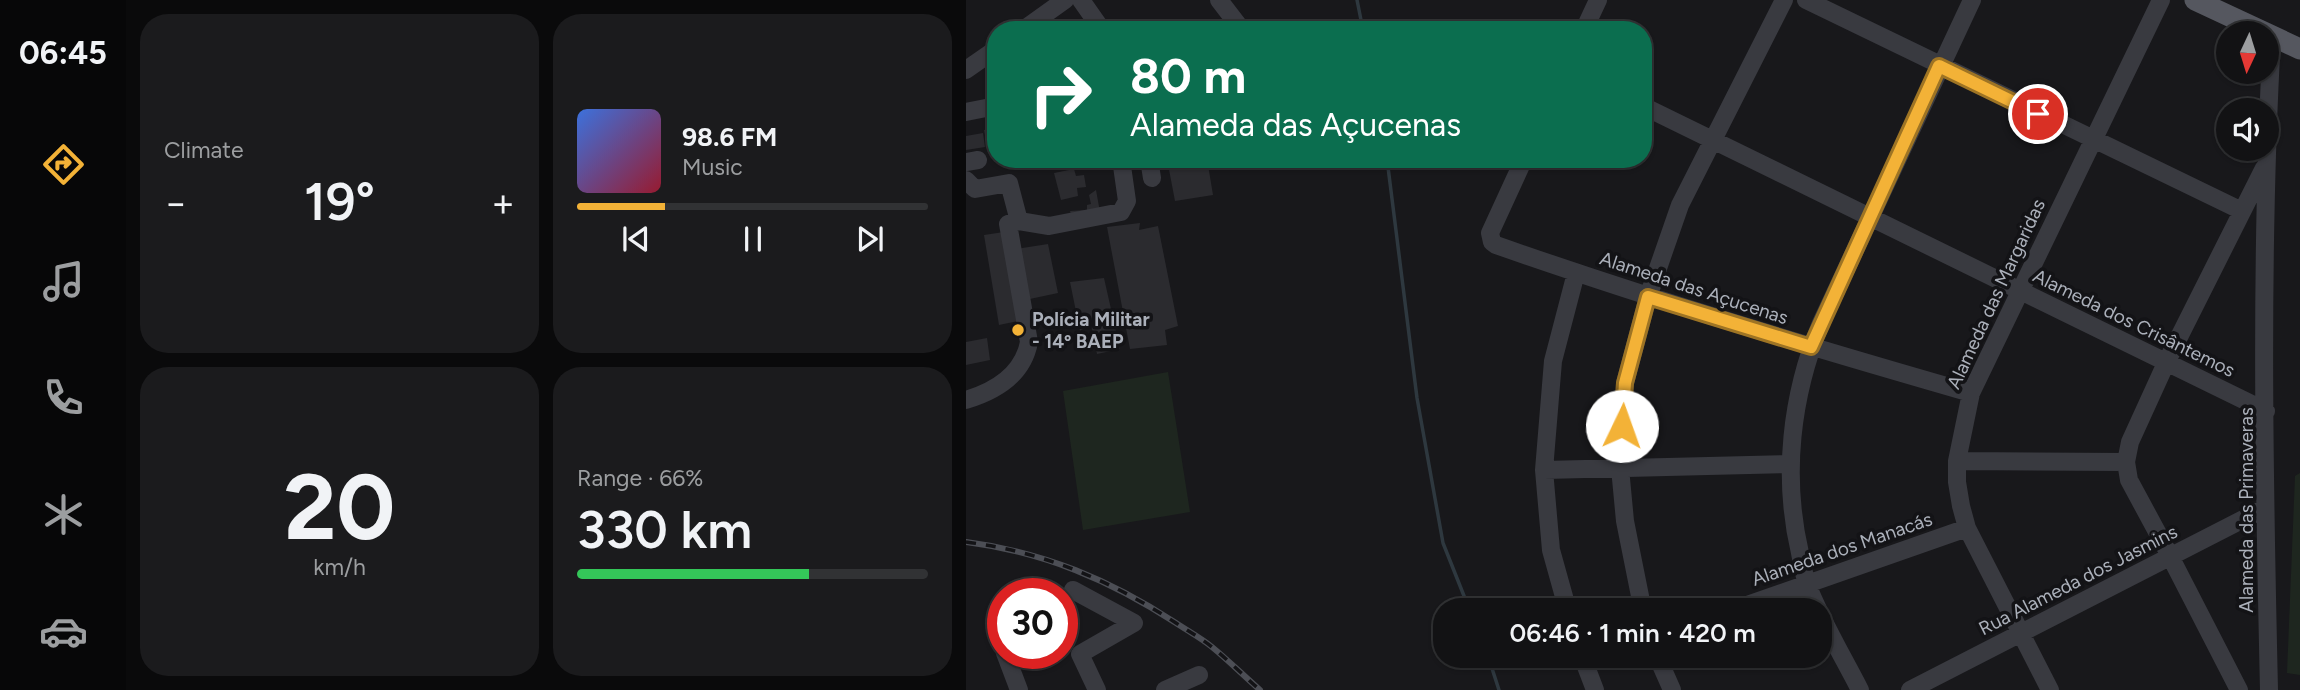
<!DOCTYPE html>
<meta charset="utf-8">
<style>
body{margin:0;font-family:Figtree,sans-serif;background:#1b1b1d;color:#f1f3f6;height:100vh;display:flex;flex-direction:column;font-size:26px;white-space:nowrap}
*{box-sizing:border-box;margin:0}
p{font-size:23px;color:#9c9ea0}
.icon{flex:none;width:38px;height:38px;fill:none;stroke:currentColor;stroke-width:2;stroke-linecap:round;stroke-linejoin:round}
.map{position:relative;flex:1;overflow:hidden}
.sheet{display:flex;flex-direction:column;gap:14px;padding:14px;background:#0a0a0b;width:840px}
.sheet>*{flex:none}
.top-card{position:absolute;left:21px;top:21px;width:665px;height:147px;border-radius:28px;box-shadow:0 2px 5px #0004,0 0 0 2px #313234;background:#0b6e4f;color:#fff;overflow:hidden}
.needle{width:46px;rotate:184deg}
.tools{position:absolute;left:1250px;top:21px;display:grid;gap:14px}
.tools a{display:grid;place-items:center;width:63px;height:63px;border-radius:50%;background:#121214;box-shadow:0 2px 5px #0004,0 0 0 2px #313234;font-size:35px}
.speed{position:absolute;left:21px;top:578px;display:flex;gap:14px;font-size:35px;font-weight:700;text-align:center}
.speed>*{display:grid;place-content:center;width:91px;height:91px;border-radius:50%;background:#121214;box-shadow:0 2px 5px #0004,0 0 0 2px #313234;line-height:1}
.speed .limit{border:10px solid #d22;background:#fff;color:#111}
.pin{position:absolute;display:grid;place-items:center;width:60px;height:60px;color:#fff;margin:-30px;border:4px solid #fff;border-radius:50%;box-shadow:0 2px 7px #0007}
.me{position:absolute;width:77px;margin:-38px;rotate:3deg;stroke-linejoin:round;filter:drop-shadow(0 0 5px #0008)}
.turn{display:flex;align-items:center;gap:24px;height:147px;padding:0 28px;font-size:32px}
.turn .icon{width:91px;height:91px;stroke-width:2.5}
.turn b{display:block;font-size:49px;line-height:60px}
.big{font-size:52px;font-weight:600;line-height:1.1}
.sheet .widget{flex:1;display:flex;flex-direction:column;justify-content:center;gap:10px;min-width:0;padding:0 24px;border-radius:28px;background:#1b1b1d}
.sheet .dial{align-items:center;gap:0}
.dial b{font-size:91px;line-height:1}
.song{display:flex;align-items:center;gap:21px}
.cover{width:84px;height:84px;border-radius:10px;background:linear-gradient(135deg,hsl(220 70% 55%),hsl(350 70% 35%))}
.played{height:7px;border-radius:4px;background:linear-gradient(90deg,#f3b237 25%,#313234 25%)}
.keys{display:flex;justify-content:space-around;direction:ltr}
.heat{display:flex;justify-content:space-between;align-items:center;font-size:38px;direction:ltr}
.charge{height:10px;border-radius:5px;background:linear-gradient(90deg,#34c759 66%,#313234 0)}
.sheet .tiles{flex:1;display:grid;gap:14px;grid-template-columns:repeat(2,1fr)}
.trip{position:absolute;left:467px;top:598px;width:399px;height:70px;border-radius:28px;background:#121214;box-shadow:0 2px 5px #0004,0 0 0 2px #313234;font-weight:600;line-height:70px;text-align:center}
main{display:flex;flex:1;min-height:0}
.tabs{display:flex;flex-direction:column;width:126px;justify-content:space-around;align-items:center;background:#070708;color:#9c9ea0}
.tabs .icon{width:49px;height:49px}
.tabs .current{color:#f3b237}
.tabs b{font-size:32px;color:#f1f3f6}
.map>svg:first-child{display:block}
.green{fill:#1e261f}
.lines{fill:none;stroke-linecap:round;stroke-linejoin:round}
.stream{stroke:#2e383f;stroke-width:3.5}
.building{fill:#2b2b2f}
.minor{stroke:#393a40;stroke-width:18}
.major{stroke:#55575f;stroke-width:21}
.rail-casing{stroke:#4c4e55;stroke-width:6}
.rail{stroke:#131316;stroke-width:3.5;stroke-dasharray:10;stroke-linecap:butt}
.route-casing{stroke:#9e7424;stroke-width:18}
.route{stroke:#f3b237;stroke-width:12}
.poi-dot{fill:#f3b237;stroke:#131316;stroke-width:2.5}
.labels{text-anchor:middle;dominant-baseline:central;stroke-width:7;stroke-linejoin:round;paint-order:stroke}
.street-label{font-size:19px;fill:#abb0ba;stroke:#131316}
.poi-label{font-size:19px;font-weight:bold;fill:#abb0ba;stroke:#131316;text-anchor:start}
</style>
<main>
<nav class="tabs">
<b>06:45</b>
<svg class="icon current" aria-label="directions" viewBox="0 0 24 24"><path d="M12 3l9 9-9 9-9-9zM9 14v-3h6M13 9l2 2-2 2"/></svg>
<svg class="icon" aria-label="music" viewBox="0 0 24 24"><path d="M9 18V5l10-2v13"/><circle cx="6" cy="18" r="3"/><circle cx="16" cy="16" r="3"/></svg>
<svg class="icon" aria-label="phone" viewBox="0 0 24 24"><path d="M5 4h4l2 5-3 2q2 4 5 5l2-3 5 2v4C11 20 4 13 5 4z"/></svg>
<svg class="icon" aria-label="climate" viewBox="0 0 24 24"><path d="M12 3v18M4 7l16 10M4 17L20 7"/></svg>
<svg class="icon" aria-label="car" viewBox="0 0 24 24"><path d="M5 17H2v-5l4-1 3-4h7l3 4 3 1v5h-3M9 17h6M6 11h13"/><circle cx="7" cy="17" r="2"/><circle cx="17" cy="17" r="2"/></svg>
</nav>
<section class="sheet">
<div class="tiles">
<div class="widget"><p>Climate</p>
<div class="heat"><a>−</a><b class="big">19°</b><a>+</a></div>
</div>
<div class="widget">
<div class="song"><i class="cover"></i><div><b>98.6 FM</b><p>Music</p></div></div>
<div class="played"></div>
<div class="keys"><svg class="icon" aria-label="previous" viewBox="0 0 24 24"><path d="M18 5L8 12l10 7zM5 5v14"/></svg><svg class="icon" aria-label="pause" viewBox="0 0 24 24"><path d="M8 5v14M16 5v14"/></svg><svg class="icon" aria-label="next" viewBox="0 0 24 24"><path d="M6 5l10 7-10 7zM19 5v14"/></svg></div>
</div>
<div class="widget dial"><b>20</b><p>km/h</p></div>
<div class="widget"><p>Range · 66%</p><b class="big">330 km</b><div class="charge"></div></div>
</div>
</section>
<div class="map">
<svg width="1334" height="690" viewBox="0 0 1334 690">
<rect width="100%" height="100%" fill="#18181b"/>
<path class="green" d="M202 372 224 512 117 530 97 391Z
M1334 473V675L1321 673 1329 476Z"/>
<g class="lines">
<path class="stream" d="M391 0 397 30
M421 159 451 398 477 543 504 611
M522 656 533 690"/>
</g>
<path class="building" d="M30 128V145L21 146 18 130Z
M17 133 19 147 0 150V136Z
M49 159H67L68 167 51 169Z
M201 159H241L247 195 209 201Z
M108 169 110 176 118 175 120 187 111 188 112 196 95 200 88 173Z
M130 190 134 212 106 218 104 211 121 210V205L125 204 123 195Z
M174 223 173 230 192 226 212 326 199 330 201 345 164 349 141 227Z
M38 232 52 321 33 325 18 235Z
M82 244 92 293 59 300 50 249Z
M138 278 154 349 131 354 125 324 114 331 104 282Z
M21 338 24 360 0 365V342Z"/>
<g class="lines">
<path class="minor" d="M115 0 136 30
M253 0 276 30
M840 0 1276 211
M57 30 99 0
M618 30 632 0
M0 70 30 49
M677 106 1300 411
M0 112 30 106
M183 159 186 178
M558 159 524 233 526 242 530 245C687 300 845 347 1005 393
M0 162 12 160
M0 180 9 189 43 183 53 221 83 226 155 212 161 201 155 159
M0 400C30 391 57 375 63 342L42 224 53 221
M991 461 1160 462
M578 470 823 464
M107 590 168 623 114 654 131 690
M602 611 585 550 578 470 587 361 610 273
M677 611 659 521 654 468 659 383 682 297 714 205 818 0
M764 611 1001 528
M39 653 53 690
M616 656 629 690
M691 656 706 690
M199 690 233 675
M894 690C876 655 855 620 841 584 838 575 836 563 834 553 816 476 825 396 855 323L1006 0
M944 690 1299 508
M1084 690 1001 528 995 506 991 482V461L1005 393 1195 0
M1273 690 1204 556 1163 480 1160 462 1164 442 1200 363 1298 168
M1303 690C1298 473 1294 253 1306 36"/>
<path class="major" d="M1229 0 1334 49"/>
<g class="rail-casing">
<path id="rail" d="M0 542C78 552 144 580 210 623 222 631 235 638 246 647 262 660 278 676 294 690"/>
</g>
<use href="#rail" class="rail"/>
</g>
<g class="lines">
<g class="route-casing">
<path id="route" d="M656 426 659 383 682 297 845 347 973 66 1072 114"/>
</g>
<use href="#route" class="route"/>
</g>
<circle class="poi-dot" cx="52" cy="330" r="7"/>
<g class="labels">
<g class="street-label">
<text transform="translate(728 288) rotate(18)">Alameda das Açucenas</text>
<text transform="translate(1030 294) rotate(-65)">Alameda das Margaridas</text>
<text transform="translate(1168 323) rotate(26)">Alameda dos Crisântemos</text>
<text transform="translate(1280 510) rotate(-90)">Alameda das Primaveras</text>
<text transform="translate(876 549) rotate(-19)">Alameda dos Manacás</text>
<text transform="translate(1112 580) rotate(-27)">Rua Alameda dos Jasmins</text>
</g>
<g class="poi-label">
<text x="66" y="319">Polícia Militar<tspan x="66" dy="22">- 14º BAEP</tspan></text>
</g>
</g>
</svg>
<div class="tools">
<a><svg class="needle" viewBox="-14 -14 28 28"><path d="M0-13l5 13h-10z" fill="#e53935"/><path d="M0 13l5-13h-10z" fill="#9c9ea0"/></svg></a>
<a><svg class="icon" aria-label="sound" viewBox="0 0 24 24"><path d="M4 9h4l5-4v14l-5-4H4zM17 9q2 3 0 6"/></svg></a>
</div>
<div class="speed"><div class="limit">30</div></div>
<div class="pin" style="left:1072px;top:114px;background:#d93025"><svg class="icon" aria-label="arrive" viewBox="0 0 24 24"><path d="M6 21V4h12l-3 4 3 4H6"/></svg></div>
<svg class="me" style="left:656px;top:426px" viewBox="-20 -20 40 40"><circle r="19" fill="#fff"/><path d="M0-13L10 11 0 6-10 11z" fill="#f3b237"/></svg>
<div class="trip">06:46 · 1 min · 420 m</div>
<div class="top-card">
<div class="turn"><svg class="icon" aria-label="right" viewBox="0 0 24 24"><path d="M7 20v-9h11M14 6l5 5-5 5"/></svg><div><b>80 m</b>Alameda das Açucenas</div></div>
</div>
</div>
</main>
